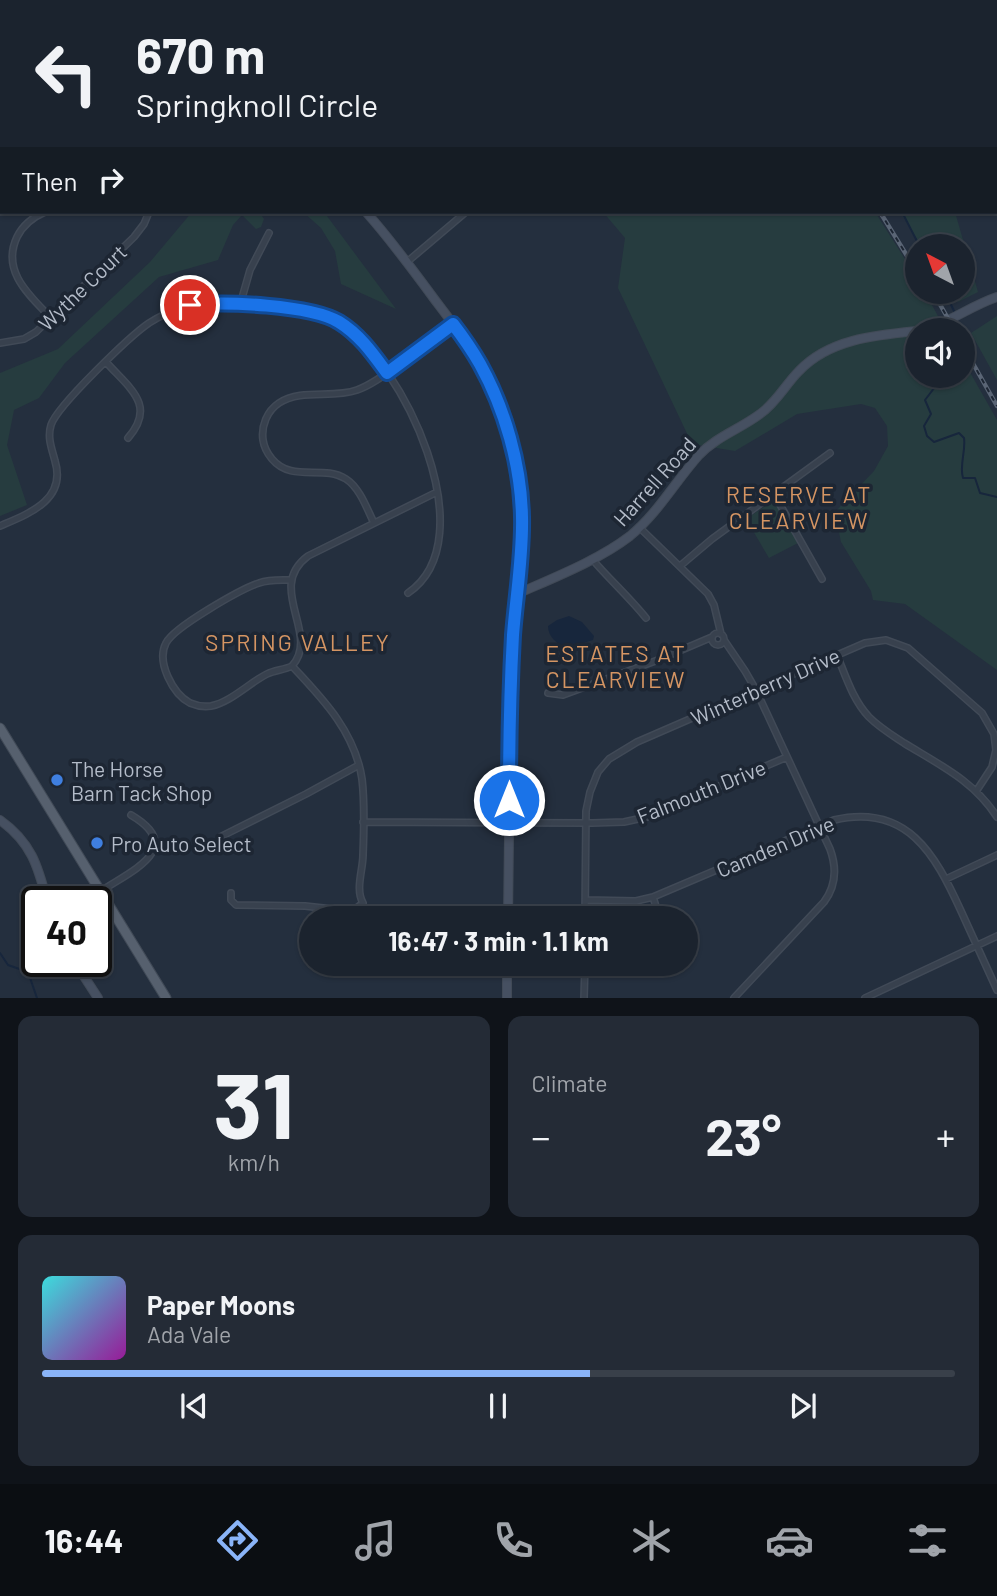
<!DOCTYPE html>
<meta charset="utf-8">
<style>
body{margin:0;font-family:Barlow,sans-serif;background:#242b36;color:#f1f3f6;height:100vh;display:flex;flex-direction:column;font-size:26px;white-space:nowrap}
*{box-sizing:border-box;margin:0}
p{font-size:23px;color:#a0a4aa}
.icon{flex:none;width:38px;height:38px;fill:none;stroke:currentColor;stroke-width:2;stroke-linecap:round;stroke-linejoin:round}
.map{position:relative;height:998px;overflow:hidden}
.side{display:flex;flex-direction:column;gap:18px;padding:18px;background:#0f1319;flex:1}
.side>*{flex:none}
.guide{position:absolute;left:0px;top:0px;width:998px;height:214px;box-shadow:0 2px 5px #0004,0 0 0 2px #39404a;background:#1b232e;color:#f1f3f6;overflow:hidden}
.needle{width:46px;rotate:319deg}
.fabs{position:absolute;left:905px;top:234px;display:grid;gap:14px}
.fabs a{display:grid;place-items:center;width:70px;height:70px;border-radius:50%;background:#1b232e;box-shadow:0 2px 5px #0004,0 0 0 2px #39404a;font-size:35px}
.speed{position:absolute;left:21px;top:886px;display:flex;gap:14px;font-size:35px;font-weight:700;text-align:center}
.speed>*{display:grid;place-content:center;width:91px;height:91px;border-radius:50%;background:#1b232e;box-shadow:0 2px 5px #0004,0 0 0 2px #39404a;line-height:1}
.speed .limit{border:4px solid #111;border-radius:10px;background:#fff;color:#111}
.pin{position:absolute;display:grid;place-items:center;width:60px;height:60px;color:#fff;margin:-30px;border:4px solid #fff;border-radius:50%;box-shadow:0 2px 7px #0007}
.me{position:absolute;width:77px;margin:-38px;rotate:0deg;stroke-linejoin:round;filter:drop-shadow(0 0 5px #0008)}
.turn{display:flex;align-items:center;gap:24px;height:147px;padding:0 21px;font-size:32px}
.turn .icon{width:91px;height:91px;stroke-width:2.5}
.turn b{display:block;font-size:49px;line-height:60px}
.then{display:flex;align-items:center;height:66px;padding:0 21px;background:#0003;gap:14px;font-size:26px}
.big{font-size:52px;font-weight:700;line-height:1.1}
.side .card{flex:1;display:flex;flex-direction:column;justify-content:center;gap:10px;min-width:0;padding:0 24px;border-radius:14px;background:#242b36}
.side .dial{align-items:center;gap:0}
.dial b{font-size:91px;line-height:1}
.song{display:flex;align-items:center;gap:21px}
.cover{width:84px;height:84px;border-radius:10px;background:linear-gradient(135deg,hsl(180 70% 55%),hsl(300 70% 35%))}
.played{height:7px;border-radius:4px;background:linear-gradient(90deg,#8ab4f8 60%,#39404a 60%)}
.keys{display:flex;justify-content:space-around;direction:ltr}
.heat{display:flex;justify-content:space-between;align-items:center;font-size:38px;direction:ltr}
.side .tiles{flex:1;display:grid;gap:18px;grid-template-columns:1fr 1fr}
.card:last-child{grid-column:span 2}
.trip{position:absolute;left:299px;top:906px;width:399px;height:70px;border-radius:35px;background:#1b232e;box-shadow:0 2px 5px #0004,0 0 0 2px #39404a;font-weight:700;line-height:70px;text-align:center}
.tab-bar{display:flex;height:112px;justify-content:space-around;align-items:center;background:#0b0e12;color:#a0a4aa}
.tab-bar .icon{width:49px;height:49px}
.tab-bar .active{color:#8ab4f8}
.tab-bar b{font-size:32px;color:#f1f3f6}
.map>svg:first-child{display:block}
.green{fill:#263c3f}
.water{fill:#17263c}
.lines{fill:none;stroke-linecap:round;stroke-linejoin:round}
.stream{stroke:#17263c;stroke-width:2}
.street-casing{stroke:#414a57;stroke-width:8}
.secondary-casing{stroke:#414a57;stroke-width:10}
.primary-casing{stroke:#414a57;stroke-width:11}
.street{stroke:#38414e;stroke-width:5}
.secondary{stroke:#465061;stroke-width:8}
.primary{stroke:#56606e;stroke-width:9}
.rail-casing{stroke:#5a6575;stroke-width:4.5}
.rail{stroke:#1d2633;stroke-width:2;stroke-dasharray:5;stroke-linecap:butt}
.route-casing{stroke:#114b97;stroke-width:18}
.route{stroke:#1a73e8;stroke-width:12}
.shop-dot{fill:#3f7fe0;stroke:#1d2633;stroke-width:2.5}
.labels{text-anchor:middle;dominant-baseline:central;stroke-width:7;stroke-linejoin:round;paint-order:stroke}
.street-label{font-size:21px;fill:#b4bcc9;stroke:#1d2633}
.poi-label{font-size:21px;fill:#b4bcc9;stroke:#1d2633;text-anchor:start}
.neighbourhood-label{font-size:23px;letter-spacing:2px;fill:#d59563;stroke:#1d2633}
</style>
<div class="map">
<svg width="997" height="998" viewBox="0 0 997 998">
<rect width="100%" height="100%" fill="#242f3e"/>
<path class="green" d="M192 212H255L260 213 264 219 261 227 256 229 242 215 233 225 218 260 159 277 65 363 39 398 14 410 7 445 27 505 0 516V373L58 349 150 262Z
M303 212H324L396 309 341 284 335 251 321 228Z
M603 212H875L917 278V292H925L946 331H917V376H962L963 360 997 420V670L905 604 873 600 871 591 841 542 835 512 874 471 888 446 887 426 875 408 861 404 797 414 735 451 692 444 618 288 625 238Z
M900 212H955L978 292 958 302 952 292H962V247H922Z
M997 316V380L971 333Z
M770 503H775L779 507 798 543 769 558 746 519Z"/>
<path class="water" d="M569 616 582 622 594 636 593 640 567 648C557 644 548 637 548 626L557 620Z"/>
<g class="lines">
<path class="stream" d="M773 0 774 2
M902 212 920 247
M945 292 954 311
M938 331V330
M934 376 935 387 925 400 931 414 924 426 927 436 934 442 959 433 964 438C966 451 959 466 963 478H975L980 493 997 497
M0 953 8 965 28 972 37 998"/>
<g class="street-casing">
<path id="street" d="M305 0 307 2
M925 0 927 2
M970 0 971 2
M110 2 112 0
M366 2 368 0
M619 2V0
M996 48 997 49
M996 64 997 62
M996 93 997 94
M0 125 2 126
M0 152 2 150
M45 212C33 217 23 225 17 237 1 271 29 295 51 318
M407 262 466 212
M240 305 250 270 269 233
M0 343 24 339 36 332 134 237 144 224 149 212
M106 362C129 388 157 405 128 438
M774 494 822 579
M374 523C367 509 360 488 346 479 323 464 292 483 272 459 267 453 264 447 263 440 261 426 267 411 279 403 302 388 332 399 357 390 374 384 388 372 402 362 419 349 436 337 453 324
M0 526C28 514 67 500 55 461 52 449 47 438 51 425 57 406 130 336 149 323 160 316 171 311 183 307 213 299 313 306 339 322 403 361 487 539 408 593
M639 527 708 594 714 605 721 634
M592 559C609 579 629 597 646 618
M680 566 712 539 830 453
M291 580C280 580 270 579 259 583 241 589 174 627 166 643 156 662 173 694 190 703 197 706 204 707 211 706 231 702 249 683 267 674 275 670 284 670 292 666
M712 639a6 6 0 1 1 12 0a6 6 0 1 1-12 0Z
M724 640 745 671 756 690 830 849C837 868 836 886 824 902L734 998
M837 655C846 677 853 700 869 717 880 728 892 735 904 743 940 765 974 781 997 817
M292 666C321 634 265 588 308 556L437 492
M548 693 563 695 658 660 712 637
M363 822 592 823 624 822 647 817 787 757
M220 837 306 794 359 765
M946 879 997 855
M101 891C131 871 187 848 131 815
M231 893V900L236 905 305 906 350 911 354 910 363 903C355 889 363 870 363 855 364 830 365 804 362 779 355 732 323 699 292 666
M653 897 660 919
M586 900 636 901 653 897 834 820C907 803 935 854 961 911 973 937 985 964 997 990
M585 919 586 811 590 792 598 772 609 759 637 742 865 643 886 640 908 648 982 713 994 734 996 750 992 767 977 790
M411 964 507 974
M584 998 585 964
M865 998 997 936"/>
</g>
<g class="secondary-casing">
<path id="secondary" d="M119 0 121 2
M366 212C391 240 413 270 435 300 457 329 479 357 493 390 511 430 520 476 522 520L511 671 508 919
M919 331C946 325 970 306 997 297
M517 594C553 578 599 560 630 536 658 513 675 482 699 455 716 437 740 429 760 414 777 402 785 385 799 371 829 339 876 335 917 331
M0 820C31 842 38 866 47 901
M74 961 98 998
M507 998V964"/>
</g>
<g class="primary-casing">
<path id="primary" d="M0 728 166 998"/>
</g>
<use href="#street" class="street"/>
<use href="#secondary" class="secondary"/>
<use href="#primary" class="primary"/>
<g class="rail-casing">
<path id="rail" d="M729 0 730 2
M880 212 917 272
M933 292 955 331
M962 344 997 406"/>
</g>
<use href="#rail" class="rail"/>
</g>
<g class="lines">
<g class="route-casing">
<path id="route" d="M190 305C224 301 311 305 339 322 360 335 373 354 387 373L453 324C463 337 472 350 480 364 505 409 521 465 522 517 523 556 516 596 513 635 510 690 509 745 509 800"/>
</g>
<use href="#route" class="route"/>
</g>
<g class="shop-dot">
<circle cx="57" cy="780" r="7"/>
<circle cx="97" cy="843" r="7"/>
</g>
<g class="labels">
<g class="street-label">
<text transform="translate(82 287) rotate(-44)">Wythe Court</text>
<text transform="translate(654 481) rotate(-48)">Harrell Road</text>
<text transform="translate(765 686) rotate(-24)">Winterberry Drive</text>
<text transform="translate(701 791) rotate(-22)">Falmouth Drive</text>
<text transform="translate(775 846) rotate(-23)">Camden Drive</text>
</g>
<g class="poi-label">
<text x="71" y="768">The Horse<tspan x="71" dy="24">Barn Tack Shop</tspan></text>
<text x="111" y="843">Pro Auto Select</text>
</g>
<g class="neighbourhood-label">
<text x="799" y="494">RESERVE AT<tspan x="799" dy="26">CLEARVIEW</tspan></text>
<text x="298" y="642">SPRING VALLEY</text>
<text x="616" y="653">ESTATES AT<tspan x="616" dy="26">CLEARVIEW</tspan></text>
</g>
</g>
</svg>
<div class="fabs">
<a><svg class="needle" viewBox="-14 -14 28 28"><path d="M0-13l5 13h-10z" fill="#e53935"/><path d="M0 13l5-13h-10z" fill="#a0a4aa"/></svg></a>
<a><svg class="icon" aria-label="sound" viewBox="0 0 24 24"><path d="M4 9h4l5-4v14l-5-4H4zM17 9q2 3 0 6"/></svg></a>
</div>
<div class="speed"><div class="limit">40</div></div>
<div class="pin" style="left:190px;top:305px;background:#d93025"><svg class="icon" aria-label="arrive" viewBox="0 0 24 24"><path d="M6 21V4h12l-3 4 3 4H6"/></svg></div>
<svg class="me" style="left:509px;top:800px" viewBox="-20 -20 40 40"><circle r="17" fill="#1a73e8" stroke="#fff" stroke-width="3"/><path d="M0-11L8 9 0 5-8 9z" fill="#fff"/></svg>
<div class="trip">16:47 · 3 min · 1.1 km</div>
<div class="guide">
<div class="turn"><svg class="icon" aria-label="left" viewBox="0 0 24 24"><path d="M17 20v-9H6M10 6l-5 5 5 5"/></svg><div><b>670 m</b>Springknoll Circle</div></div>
<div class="then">Then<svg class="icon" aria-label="right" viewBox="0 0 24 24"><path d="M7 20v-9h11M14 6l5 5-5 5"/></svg></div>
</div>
</div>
<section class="side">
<div class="tiles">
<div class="card dial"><b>31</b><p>km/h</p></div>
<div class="card"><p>Climate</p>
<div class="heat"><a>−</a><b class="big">23°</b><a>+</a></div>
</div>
<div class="card">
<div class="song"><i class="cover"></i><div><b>Paper Moons</b><p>Ada Vale</p></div></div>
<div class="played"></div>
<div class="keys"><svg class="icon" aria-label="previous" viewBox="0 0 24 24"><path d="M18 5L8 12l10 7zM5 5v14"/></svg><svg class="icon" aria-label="pause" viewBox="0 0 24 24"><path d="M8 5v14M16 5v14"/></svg><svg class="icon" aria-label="next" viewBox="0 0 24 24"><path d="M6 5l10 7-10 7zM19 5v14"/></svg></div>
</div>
</div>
</section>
<nav class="tab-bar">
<b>16:44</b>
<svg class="icon active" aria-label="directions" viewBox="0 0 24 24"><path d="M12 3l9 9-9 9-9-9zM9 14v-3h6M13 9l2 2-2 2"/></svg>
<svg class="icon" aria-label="music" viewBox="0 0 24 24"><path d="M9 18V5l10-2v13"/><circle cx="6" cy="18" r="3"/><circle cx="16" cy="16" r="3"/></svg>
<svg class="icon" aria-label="phone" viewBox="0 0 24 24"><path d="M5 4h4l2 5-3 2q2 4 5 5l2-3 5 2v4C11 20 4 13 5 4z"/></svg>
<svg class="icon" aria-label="climate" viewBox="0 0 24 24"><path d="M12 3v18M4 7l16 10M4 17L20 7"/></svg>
<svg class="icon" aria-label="car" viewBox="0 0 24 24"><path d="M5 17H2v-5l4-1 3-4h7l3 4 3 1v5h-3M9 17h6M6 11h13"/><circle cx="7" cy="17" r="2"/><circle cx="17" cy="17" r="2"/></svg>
<svg class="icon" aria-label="filters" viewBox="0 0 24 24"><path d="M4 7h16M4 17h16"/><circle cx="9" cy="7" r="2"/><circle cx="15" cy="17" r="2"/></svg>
</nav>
